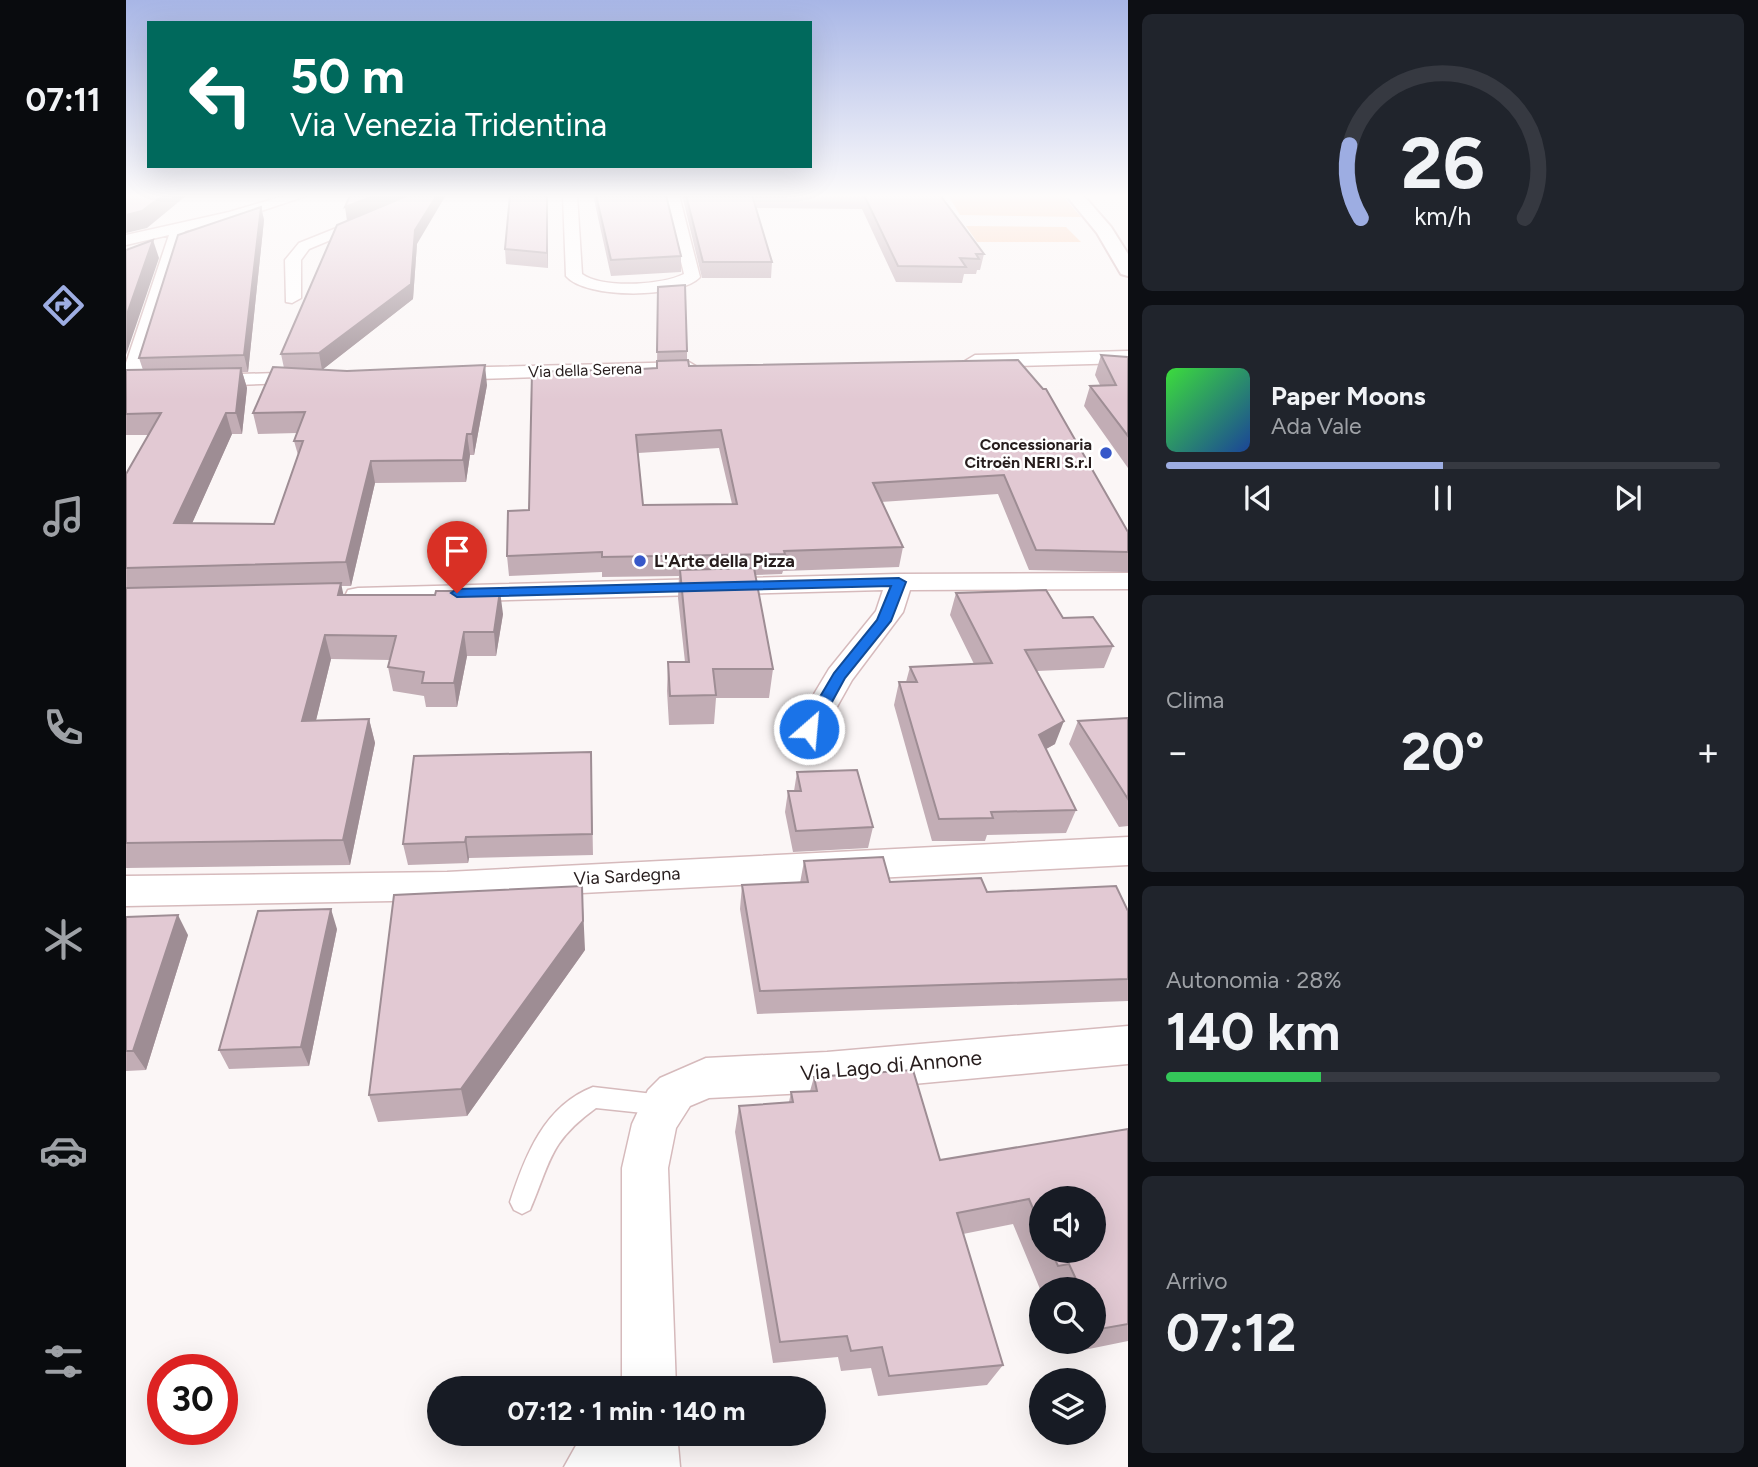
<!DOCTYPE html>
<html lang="it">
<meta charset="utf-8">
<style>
body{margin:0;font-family:Figtree,sans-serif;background:#20242c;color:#f1f3f6;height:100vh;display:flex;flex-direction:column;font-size:26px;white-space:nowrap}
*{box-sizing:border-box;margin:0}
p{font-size:23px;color:#9ea1a6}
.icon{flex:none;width:38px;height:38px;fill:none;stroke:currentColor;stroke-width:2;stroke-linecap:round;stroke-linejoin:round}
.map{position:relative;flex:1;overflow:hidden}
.drawer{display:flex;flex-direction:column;gap:14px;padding:14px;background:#0d0f14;width:630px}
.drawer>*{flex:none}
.top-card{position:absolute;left:21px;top:21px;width:665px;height:147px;border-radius:0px;box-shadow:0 7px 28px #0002;background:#00695c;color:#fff;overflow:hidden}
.tools{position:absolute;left:903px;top:1186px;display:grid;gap:14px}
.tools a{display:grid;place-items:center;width:77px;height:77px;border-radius:50%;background:#171b24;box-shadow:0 7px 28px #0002;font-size:35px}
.speed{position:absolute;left:21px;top:1354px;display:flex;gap:14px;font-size:35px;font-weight:700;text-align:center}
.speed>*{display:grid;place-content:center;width:91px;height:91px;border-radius:50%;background:#171b24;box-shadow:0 7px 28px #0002;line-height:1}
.speed .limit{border:10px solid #d22;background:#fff;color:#111}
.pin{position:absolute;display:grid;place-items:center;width:60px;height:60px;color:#fff;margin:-72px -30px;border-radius:50% 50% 50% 0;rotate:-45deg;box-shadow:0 0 7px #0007}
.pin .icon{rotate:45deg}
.me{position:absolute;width:77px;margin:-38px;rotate:27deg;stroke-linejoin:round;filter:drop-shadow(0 0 5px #0008)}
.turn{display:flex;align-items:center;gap:24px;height:147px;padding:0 28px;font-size:32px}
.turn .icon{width:91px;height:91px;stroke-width:2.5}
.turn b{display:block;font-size:49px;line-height:60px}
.big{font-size:52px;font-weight:700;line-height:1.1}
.drawer .widget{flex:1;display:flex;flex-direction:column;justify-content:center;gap:10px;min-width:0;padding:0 24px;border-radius:10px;background:#20242c}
.drawer .dial{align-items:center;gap:0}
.dial svg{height:182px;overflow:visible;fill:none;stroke:#363941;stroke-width:7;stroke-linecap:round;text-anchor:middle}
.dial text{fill:#f1f3f6;stroke:none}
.song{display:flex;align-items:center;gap:21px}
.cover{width:84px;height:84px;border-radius:10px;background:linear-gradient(135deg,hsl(120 70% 55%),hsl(220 70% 35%))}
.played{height:7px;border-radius:4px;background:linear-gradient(90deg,#9dade2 50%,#363941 50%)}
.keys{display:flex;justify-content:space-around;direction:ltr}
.heat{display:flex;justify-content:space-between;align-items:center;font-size:38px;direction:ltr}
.charge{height:10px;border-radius:5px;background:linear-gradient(90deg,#34c759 28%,#363941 0)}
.trip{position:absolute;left:301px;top:1376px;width:399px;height:70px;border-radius:35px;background:#171b24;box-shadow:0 7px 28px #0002;font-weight:700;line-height:70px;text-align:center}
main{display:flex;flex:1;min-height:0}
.dock{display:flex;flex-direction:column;width:126px;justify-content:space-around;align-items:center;background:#090b0e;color:#9ea1a6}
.dock .icon{width:49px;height:49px}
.dock .selected{color:#9dade2}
.dock b{font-size:32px;color:#f1f3f6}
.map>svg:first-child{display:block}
.green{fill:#fcd1b6}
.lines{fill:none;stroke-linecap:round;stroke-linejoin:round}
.lane-casing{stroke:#d6babc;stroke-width:3}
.street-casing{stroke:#d6babc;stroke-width:3}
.primary-casing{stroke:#d6babc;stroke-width:4}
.lane{fill:#fff;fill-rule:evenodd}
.street{fill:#fff;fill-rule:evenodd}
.primary{fill:#fff;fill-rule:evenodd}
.wall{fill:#c2adb5;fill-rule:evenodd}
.shaded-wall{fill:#9e8d94}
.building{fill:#e2c9d3;stroke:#9e8d94;stroke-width:2;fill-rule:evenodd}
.route{fill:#1a73e8;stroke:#114b97;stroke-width:2}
.poi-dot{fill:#3758c9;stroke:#fff;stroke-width:2.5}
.labels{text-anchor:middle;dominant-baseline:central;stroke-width:5;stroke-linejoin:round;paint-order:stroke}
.far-street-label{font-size:16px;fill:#271d1d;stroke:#fff}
.far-poi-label{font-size:16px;font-weight:bold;fill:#271d1d;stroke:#fff;text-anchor:end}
.poi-label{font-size:18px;font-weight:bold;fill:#271d1d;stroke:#fff;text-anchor:start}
.street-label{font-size:18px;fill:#271d1d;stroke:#fff}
.near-street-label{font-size:21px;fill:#271d1d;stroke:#fff}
</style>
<main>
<nav class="dock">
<b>07:11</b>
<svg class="icon selected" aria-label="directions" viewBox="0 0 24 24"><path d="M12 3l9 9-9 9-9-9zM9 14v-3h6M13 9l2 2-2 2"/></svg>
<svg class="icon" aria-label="music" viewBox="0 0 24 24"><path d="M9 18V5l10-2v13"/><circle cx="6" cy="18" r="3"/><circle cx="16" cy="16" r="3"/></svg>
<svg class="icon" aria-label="phone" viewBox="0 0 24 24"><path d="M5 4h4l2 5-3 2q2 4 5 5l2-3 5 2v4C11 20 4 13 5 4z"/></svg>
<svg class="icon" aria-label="climate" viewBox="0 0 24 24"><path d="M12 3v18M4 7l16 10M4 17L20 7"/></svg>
<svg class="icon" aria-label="car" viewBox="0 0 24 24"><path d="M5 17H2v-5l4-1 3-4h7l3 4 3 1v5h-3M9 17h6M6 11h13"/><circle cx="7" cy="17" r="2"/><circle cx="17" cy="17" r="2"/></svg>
<svg class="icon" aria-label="filters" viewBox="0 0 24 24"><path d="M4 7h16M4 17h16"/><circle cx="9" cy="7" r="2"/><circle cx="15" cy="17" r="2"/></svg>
</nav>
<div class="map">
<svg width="1002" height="1467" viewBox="0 0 1002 1467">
<rect width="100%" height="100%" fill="#fbf6f6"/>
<path class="green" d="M822 195H936L955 217 834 215Z
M840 226 940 227 955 242H851Z"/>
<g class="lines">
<g class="lane-casing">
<path id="lane" d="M467 1087 536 1095 544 1098 547 1105 544 1112 536 1115 470 1108C423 1142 425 1161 404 1210L396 1214 388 1210 384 1202C399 1156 418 1106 467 1087Z"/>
</g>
<g class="street-casing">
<path id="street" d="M161 195H183L111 219 59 231 15 377 185 372 192 374 195 378 192 382 0 389V363L43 235 0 245V235L103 212Z
M293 195H312L183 249 175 260V298L166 303 160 302 159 260 173 243Z
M437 195H451L456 274C477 289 536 285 558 274L539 195H553L574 277C554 299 459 299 440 276Z
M1002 351V363L849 367 839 361 849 355Z
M563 362 573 368 570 372 318 380 308 374 318 368Z
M1002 573V589L784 590 777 612 726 680 694 737 683 740 672 737 667 729 703 669 750 611 757 590 232 604 222 602 219 596 222 590 232 588 773 574Z
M1002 837V865L321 900 0 906V876L321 872Z
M1002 1026V1064L701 1092 583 1098 564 1106 550 1128 542 1168 550 1388H496V1168L506 1124 522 1090 534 1078 580 1058 701 1052Z
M457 1433H551L554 1467H438Z"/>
</g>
<g class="primary-casing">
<path id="primary" d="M940 195H957L985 227 1002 254V276L995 274 971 233Z"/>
</g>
<use href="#lane" class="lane"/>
<use href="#street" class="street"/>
<use href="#primary" class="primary"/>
</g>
<path class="wall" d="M384 195H422V268L380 264 379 249Z
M467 195H540L555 256V272L485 276Z
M556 195H814L858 254 854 270H851L850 274H838L836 283 770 282 736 209 630 208 646 262 645 278H576Z
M135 207 138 220 122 372H116L121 388 116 434H106L66 523 148 524 172 455 168 441 171 433 132 434 127 413 158 368 155 354 291 244 287 299 196 370 361 385 348 455H344L340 482 249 483 225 586H215L217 595 377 614 370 656H341L331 707H300L298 696 267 691 262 667 264 660 205 659 190 720 243 719 249 743 224 865 0 868V474L23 435H0V370H17L13 358Z
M532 287 561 351V360L563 366 892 360 1002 532V572L903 570 872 494 755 502 777 547 773 567 657 571 656 574 629 575 647 669 643 698H590L588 724 543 725 541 691 542 662H559L552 598 553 576 476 577V572L383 576 381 556 403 510 515 369 531 368ZM593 448 606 504 517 505 512 453Z
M975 355 1002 357V468L958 406 964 386 974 385 969 375Z
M830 593 937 618 987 646 978 668 911 671 929 744 920 749 950 810 940 833 861 835 859 841H806L768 705 773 682H780L784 667 848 664 824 615Z
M1002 718V826L993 827 943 744 952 721Z
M465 752 467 855 343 858 342 863 282 865 277 844Z
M671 772 747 827 742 848 667 852 659 812 662 791H668Z
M678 861 764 882 861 892 1002 911V1001L631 1014 614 909 616 885 674 883Z
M0 917 62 935 20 1070 0 1071Z
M211 929 183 1066 103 1069 93 1050Z
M459 950 341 1116 252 1122 243 1095Z
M688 1077 814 1160 1002 1129V1341L953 1351 950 1342H968V1290H926L925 1287 914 1289 887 1224 837 1234 877 1365 861 1385 752 1396 745 1368 715 1371 712 1357 647 1363 609 1132 613 1106 663 1102 665 1092 684 1091ZM915 1199 968 1251H915Z"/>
<path class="shaded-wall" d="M37 195H61L21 228 0 233V215Z
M250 195H286L221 221 219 207Z
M311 195H320L291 244 287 299 196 370 193 353Z
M421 195 422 197V268L421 253Z
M135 207 138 220 122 372 118 355Z
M27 240 33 258 0 355V317Z
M359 365 361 385 348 455 346 434Z
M115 368 121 388 116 434 110 413Z
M100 413 106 434 56 546 48 523Z
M341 434 344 455 340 482 337 460Z
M245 461 249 483 225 586 220 562Z
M215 583 220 607 212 595Z
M374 591 377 614 370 656 368 632Z
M338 632 341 656 331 707 328 683Z
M199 635 205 659 184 745 176 721Z
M243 719 249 743 224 865 217 840Z
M938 721 929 744 904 758 913 735Z
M340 837 343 858 342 863 339 842Z
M456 886 459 950 341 1116 335 1089Z
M205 909 211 929 183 1066 175 1047Z
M52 915 62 935 20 1070 7 1051Z"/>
<path class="building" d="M0 195H37L16 211 0 215Z
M224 195H250L219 207Z
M283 195H311L289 230 285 284 193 353 155 354 211 225Z
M384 195H421V253L379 249Z
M470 195H540L555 256 485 260Z
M560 195H626L646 262H577Z
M738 195H814L858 254H850L853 259 834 258 840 267 772 266Z
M135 207 118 355 13 358 52 235Z
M27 240 0 317V250Z
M559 285 561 351 531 352 532 287Z
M975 355 1002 357V436L964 386 990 385Z
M562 360 563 366 892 360 917 389H920L1002 532V552L910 550 878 475 747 483 777 547 658 551 659 554 476 557V552L381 556 382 511 403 510 406 372 515 369 531 368V361ZM595 430 611 504 517 505 510 435Z
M359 365 346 434H341L337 460 245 461 220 562 0 568V474L35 413 0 414V370L115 368 110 413H100L48 523 148 524 177 441H168L179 412 127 413 147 367 221 371Z
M628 568 647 669H587L590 695 544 696 542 662H563L554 570Z
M215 583 212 595H309L310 591H374L368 632H338L328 683H296L298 672 262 667 270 636 199 635 176 721 243 719 217 840 0 843V588Z
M920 590 937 618 967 617 987 646 899 650 938 721 913 735 950 810 865 812 867 818 813 819 773 682H791L784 667 866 663 830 593Z
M1002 718V799L952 721Z
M465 752 466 834 340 837 339 842 277 844 288 756Z
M731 770 747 827 670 831 662 791H675L671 772Z
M757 857 764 882 855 878 861 892 990 886 1002 911V979L634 991 616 885 682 882 678 861Z
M456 886 457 921 335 1089 243 1095 268 895Z
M205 909 175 1047 93 1050 132 911Z
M52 915 7 1051H0V917Z
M787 1070 814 1160 1002 1129V1324L974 1329 968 1317V1290H955L943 1264 932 1266 925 1251H968V1199H915V1228L903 1199 831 1213 877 1365 763 1376 756 1347 725 1351 721 1336 654 1342 613 1106 667 1102 665 1092 691 1091 688 1077Z"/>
<linearGradient id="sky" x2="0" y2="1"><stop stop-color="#a8b6e6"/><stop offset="0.49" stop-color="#fdfbfb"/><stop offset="1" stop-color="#fdfbfb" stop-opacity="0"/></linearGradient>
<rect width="1002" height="400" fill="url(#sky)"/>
<path class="route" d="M773 578 780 582 765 621 719 678 689 733 683 734 675 729 708 673 751 620 765 586 331 597 325 593 331 589Z"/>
<g class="poi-dot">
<circle cx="980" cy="453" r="7"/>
<circle cx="514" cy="561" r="7"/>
</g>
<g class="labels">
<g class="far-street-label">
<text transform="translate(459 370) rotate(-2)">Via della Serena</text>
</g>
<g class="far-poi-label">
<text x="966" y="444">Concessionaria<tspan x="966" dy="18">Citroën NERI S.r.l</tspan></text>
</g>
<g class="poi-label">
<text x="528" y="561">L'Arte della Pizza</text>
</g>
<g class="street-label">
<text transform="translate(501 876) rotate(-3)">Via Sardegna</text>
</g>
<g class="near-street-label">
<text transform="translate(765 1065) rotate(-5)">Via Lago di Annone</text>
</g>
</g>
</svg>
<div class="tools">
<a><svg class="icon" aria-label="sound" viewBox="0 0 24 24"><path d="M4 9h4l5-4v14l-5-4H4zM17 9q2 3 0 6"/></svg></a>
<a><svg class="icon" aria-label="search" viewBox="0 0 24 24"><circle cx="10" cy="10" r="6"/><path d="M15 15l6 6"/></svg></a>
<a><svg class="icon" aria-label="layers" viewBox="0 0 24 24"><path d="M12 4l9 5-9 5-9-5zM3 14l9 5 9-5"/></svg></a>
</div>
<div class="speed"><div class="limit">30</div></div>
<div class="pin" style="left:331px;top:593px;background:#d93025"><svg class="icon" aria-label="arrive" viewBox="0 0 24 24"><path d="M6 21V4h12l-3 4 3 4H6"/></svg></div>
<svg class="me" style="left:683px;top:729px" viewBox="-20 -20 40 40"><circle r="17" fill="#1a73e8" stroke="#fff" stroke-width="3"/><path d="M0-11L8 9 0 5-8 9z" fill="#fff"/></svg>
<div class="trip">07:12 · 1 min · 140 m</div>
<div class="top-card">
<div class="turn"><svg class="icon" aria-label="left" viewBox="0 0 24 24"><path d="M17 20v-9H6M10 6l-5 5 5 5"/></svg><div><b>50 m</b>Via Venezia Tridentina</div></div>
</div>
</div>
<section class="drawer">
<div class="widget dial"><svg viewBox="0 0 100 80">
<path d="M14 69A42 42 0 1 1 86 69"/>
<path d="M14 69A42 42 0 0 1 9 37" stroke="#9dade2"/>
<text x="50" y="56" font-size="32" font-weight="700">26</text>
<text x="50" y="72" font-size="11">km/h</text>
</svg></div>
<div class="widget">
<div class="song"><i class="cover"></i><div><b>Paper Moons</b><p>Ada Vale</p></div></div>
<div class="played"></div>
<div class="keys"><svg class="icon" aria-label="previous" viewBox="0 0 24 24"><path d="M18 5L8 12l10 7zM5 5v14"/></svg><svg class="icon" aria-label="pause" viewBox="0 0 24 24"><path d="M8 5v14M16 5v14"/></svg><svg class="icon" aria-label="next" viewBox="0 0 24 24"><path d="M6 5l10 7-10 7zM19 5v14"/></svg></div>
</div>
<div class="widget"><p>Clima</p>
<div class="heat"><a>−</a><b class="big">20°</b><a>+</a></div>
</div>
<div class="widget"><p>Autonomia · 28%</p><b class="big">140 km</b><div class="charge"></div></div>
<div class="widget"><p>Arrivo</p><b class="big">07:12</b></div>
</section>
</main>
